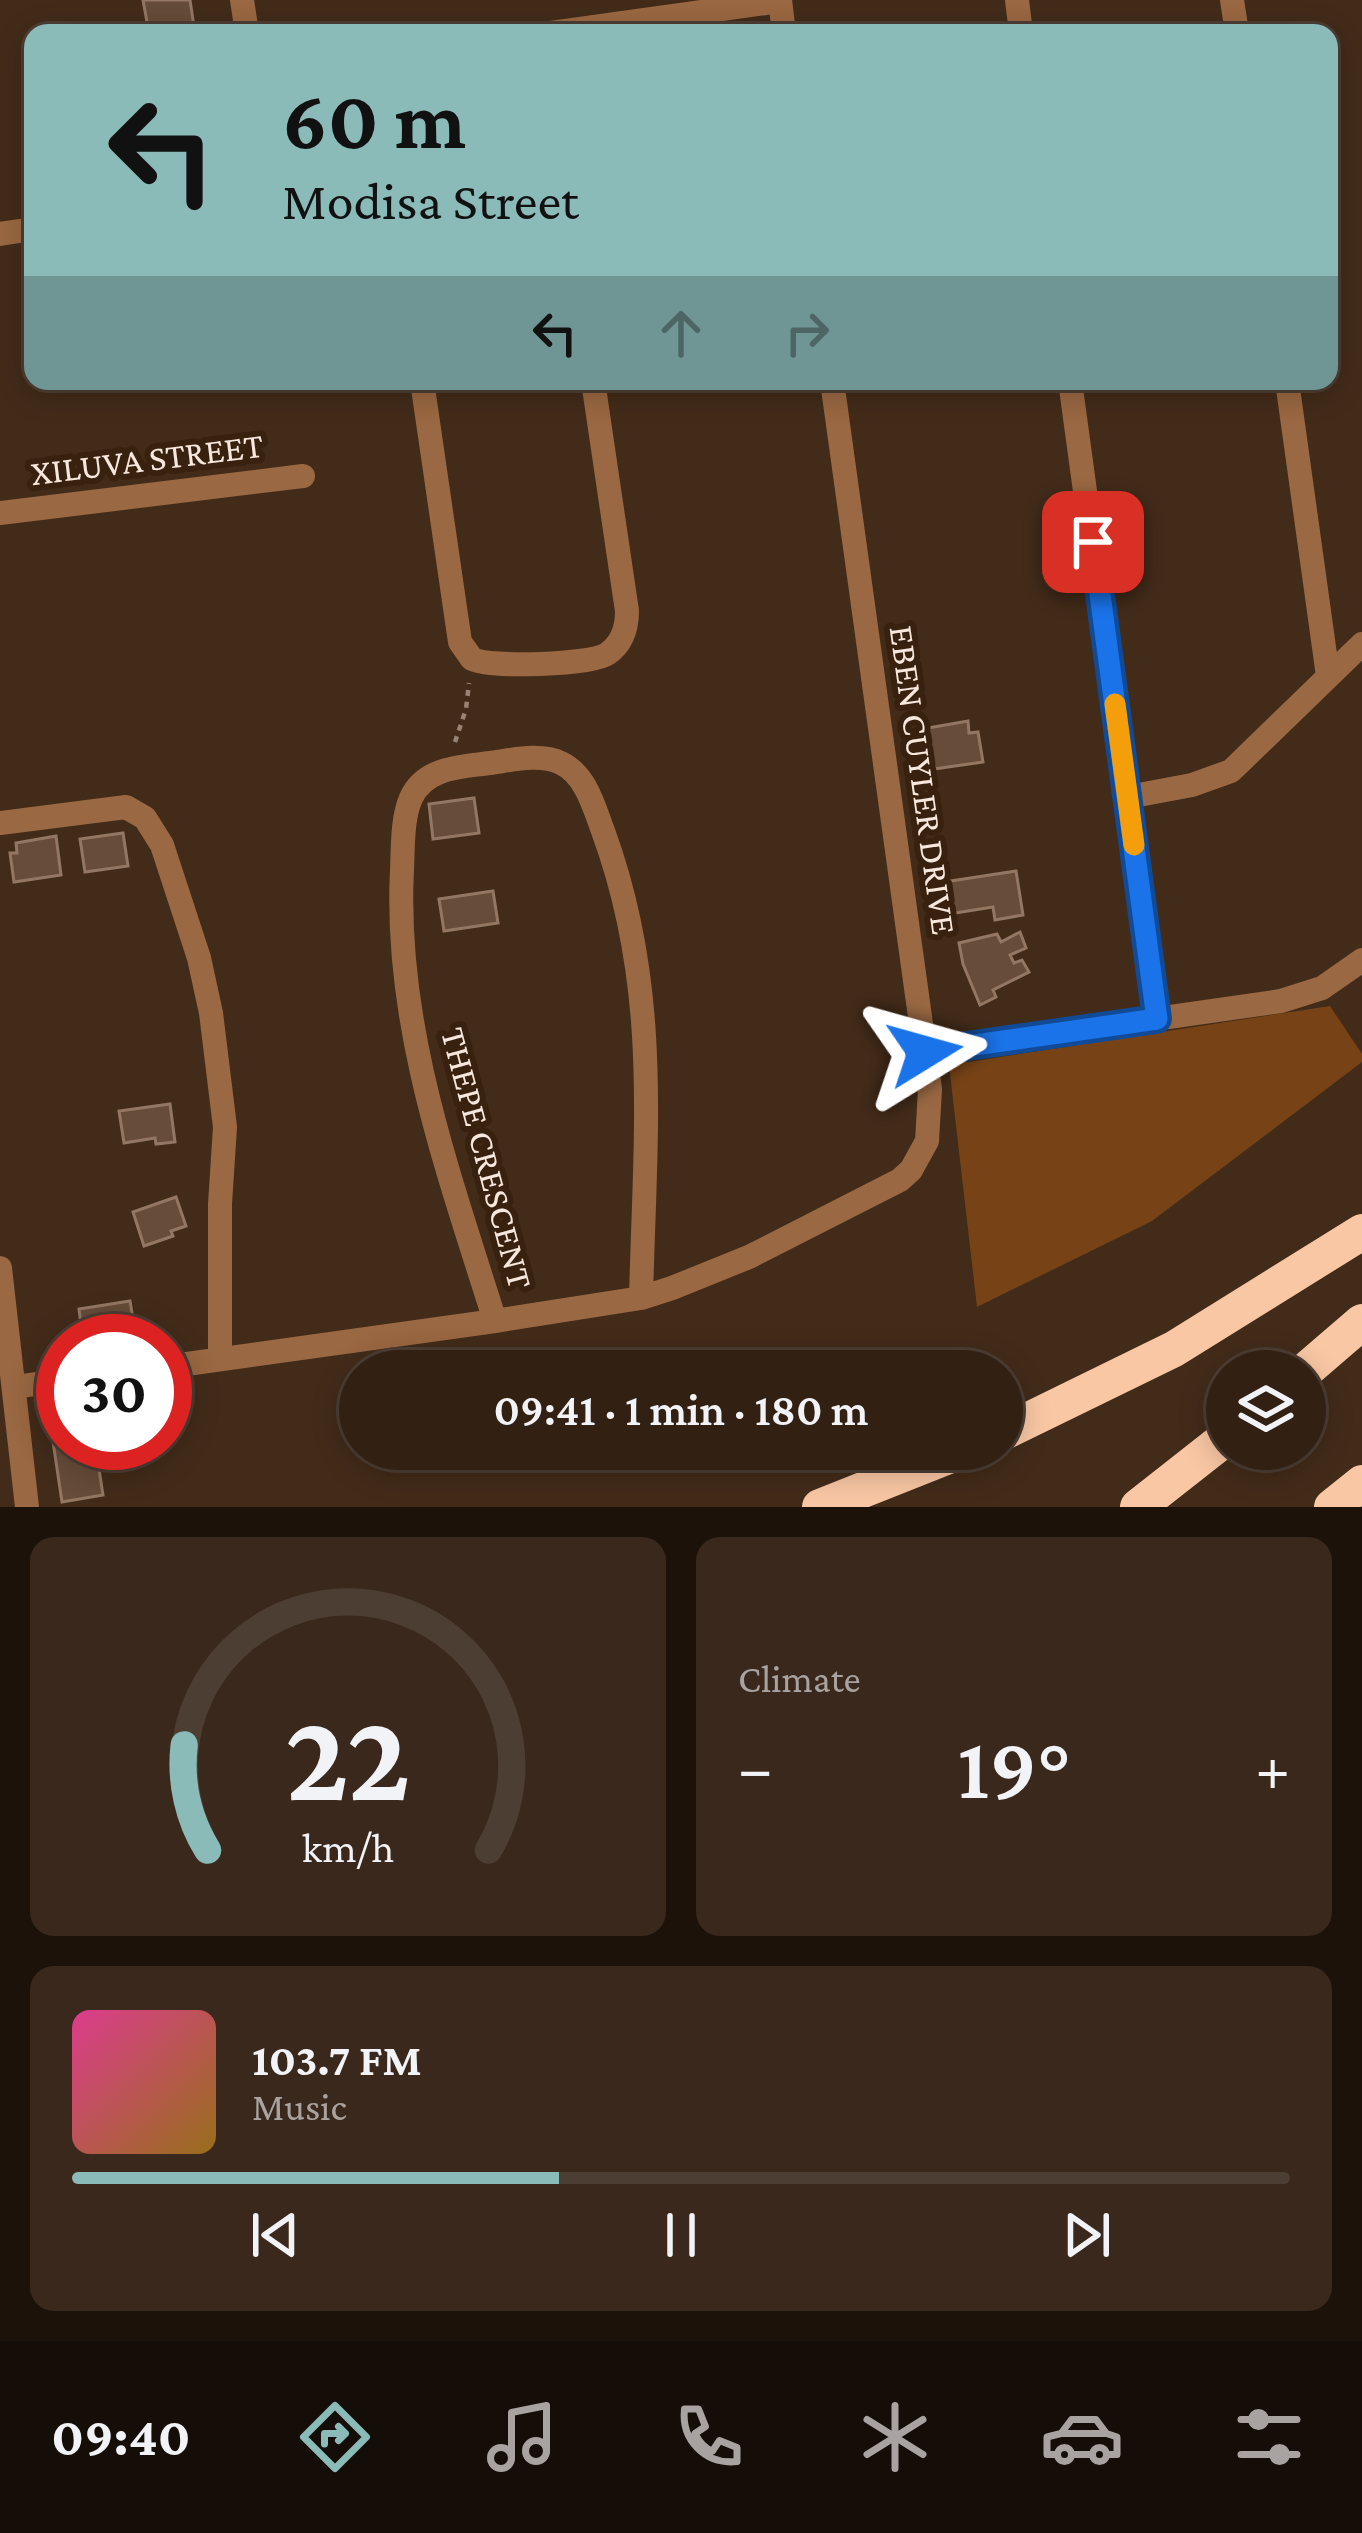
<!DOCTYPE html>
<meta charset="utf-8">
<style>
body{margin:0;font-family:"Crimson Pro",serif;background:#3a281c;color:#f1f3f6;height:100vh;display:flex;flex-direction:column;font-size:45px;white-space:nowrap}
*{box-sizing:border-box;margin:0}
p{font-size:39px;color:#a8a3a0}
.icon{flex:none;width:66px;height:66px;fill:none;stroke:currentColor;stroke-width:2;stroke-linecap:round;stroke-linejoin:round}
.map{position:relative;height:1507px;overflow:hidden}
.drawer{display:flex;flex-direction:column;gap:30px;padding:30px;background:#1c120a;flex:1}
.drawer>*{flex:none}
.hud{position:absolute;left:24px;top:24px;width:1314px;height:366px;border-radius:24px;box-shadow:0 6px 30px #0003,0 0 0 3px #4d3e33;background:#8bbbb9;color:#111;overflow:hidden}
.tools{position:absolute;left:1206px;top:1350px;display:grid;gap:24px}
.tools a{display:grid;place-items:center;width:120px;height:120px;border-radius:50%;background:#322013;box-shadow:0 6px 30px #0003,0 0 0 3px #4d3e33;font-size:60px}
.speed{position:absolute;left:36px;top:1314px;display:flex;gap:24px;font-size:60px;font-weight:700;text-align:center}
.speed>*{display:grid;place-content:center;width:156px;height:156px;border-radius:50%;background:#322013;box-shadow:0 6px 30px #0003,0 0 0 3px #4d3e33;line-height:1}
.speed .limit{border:18px solid #d22;background:#fff;color:#111}
.pin{position:absolute;display:grid;place-items:center;width:102px;height:102px;color:#fff;margin:-51px;border-radius:24px;box-shadow:0 6px 18px #0006}
.me{position:absolute;width:132px;margin:-66px;rotate:82deg;stroke-linejoin:round;filter:drop-shadow(0 0 9px #0008)}
.turn{display:flex;align-items:center;gap:42px;height:252px;padding:0 60px;font-size:54px}
.turn .icon{width:156px;height:156px;stroke-width:2.5}
.turn b{display:block;font-size:84px;line-height:102px}
.lanes{display:flex;align-items:center;height:114px;padding:0 60px;background:#0003;justify-content:center;gap:60px;direction:ltr}
.lanes .off{opacity:.35}
.big{font-size:90px;font-weight:600;line-height:1.1}
.drawer .tile{flex:1;display:flex;flex-direction:column;justify-content:center;gap:18px;min-width:0;padding:0 42px;border-radius:24px;background:#3a281c}
.drawer .dial{align-items:center;gap:0}
.dial svg{height:312px;overflow:visible;fill:none;stroke:#4d3e33;stroke-width:7;stroke-linecap:round;text-anchor:middle}
.dial text{fill:#f1f3f6;stroke:none}
.song{display:flex;align-items:center;gap:36px}
.cover{width:144px;height:144px;border-radius:18px;background:linear-gradient(135deg,hsl(330 70% 55%),hsl(40 70% 35%))}
.played{height:12px;border-radius:6px;background:linear-gradient(90deg,#8bbbb9 40%,#4d3e33 40%)}
.keys{display:flex;justify-content:space-around;direction:ltr}
.heat{display:flex;justify-content:space-between;align-items:center;font-size:66px;direction:ltr}
.drawer .tiles{flex:1;display:grid;gap:30px;grid-template-columns:1fr 1fr}
.tile:last-child{grid-column:span 2}
.trip{position:absolute;left:339px;top:1350px;width:684px;height:120px;border-radius:60px;background:#322013;box-shadow:0 6px 30px #0003,0 0 0 3px #4d3e33;font-weight:600;line-height:120px;text-align:center}
.tab-bar{display:flex;height:192px;justify-content:space-around;align-items:center;background:#140d08;color:#a8a3a0}
.tab-bar .icon{width:84px;height:84px}
.tab-bar .selected{color:#8bbbb9}
.tab-bar b{font-size:54px;color:#f1f3f6}
.map>svg:first-child{display:block}
.green{fill:#774316}
.building{fill:#664c39;stroke:#937763;stroke-width:3}
.lines{fill:none;stroke-linecap:round;stroke-linejoin:round}
.path{stroke:#978374;stroke-width:4.5;stroke-dasharray:6 6;stroke-linecap:butt}
.minor{stroke:#9a6842;stroke-width:24}
.motorway{stroke:#f9c7a4;stroke-width:36}
.route-casing{stroke:#114b97;stroke-width:30}
.route{stroke:#1a73e8;stroke-width:21}
.slow{stroke:#f59e0b;stroke-width:21}
.labels{text-anchor:middle;dominant-baseline:central;stroke-width:12;stroke-linejoin:round;paint-order:stroke}
.street-label{font-size:36px;fill:#f7e7dc;stroke:#38210f}
</style>
<div class="map">
<svg width="1362" height="1507" viewBox="0 0 1362 1507">
<rect width="100%" height="100%" fill="#422b19"/>
<path class="green" d="M1330 1006 1362 1054V1062L1152 1221 977 1307 949 1065Z"/>
<path class="building" d="M143 0H190L195 33H149Z
M968 721 969 733 978 732 983 762 934 769 928 728Z
M474 798 479 833 433 839 429 804Z
M123 833 128 866 85 872 80 839Z
M56 836 61 875 14 882 10 853H17L16 843Z
M1016 871 1023 915 995 920 993 907 949 914 944 882Z
M493 891 498 923 444 931 439 899Z
M1020 932 1026 948 1010 955 1014 963 1022 960 1029 972 993 990 996 997 980 1005 963 964 959 943 997 934 1001 942Z
M170 1104 175 1142 156 1144 155 1138 124 1143 119 1111Z
M176 1197 186 1226 171 1231 173 1236 144 1246 133 1212Z
M130 1301 135 1331 123 1334 124 1340 120 1341H83L79 1309Z
M484 1360 486 1371H448L447 1366Z
M63 1413V1443H95L103 1495 62 1502 49 1415Z"/>
<g class="lines">
<path class="path" d="M455 742 466 709 469 683"/>
<path class="minor" d="M242 0 247 33
M780 0 784 33
M1017 0 1021 33
M1232 0 1237 33
M551 33 780 1
M0 234 33 229
M422 381 460 642 472 659C491 668 590 665 607 654 622 644 627 628 627 611L593 381
M1070 381 1157 1019
M1287 381 1328 676
M0 513 303 476
M1128 797 1192 785 1231 771 1362 644
M0 823 126 807 145 818 162 845 199 958 211 1013 225 1127 220 1204V1359
M925 1052 1281 1001 1322 988 1362 960
M0 1268 27 1507
M495 1321C449 1174 394 1026 402 870 403 848 402 818 411 798 425 767 461 767 490 763 512 760 540 753 561 763 586 775 594 807 603 831 661 989 645 1133 641 1298
M165 1367 495 1321 641 1298 672 1288 749 1257 900 1180 911 1170 927 1141 930 1089 832 381
M15 1387 63 1380"/>
<path class="motorway" d="M1305 1371 1362 1322
M1002 1433 1174 1349 1362 1232
M820 1507 966 1449
M1138 1507 1227 1437
M1332 1507 1362 1483"/>
</g>
<g class="lines">
<g class="route-casing">
<path id="route" d="M925 1052 1157 1019 1093 542"/>
</g>
<use href="#route" class="route"/>
<path class="slow" d="M1115 704 1134 845"/>
</g>
<g class="labels">
<g class="street-label">
<text transform="translate(147 459) rotate(-7)">XILUVA STREET</text>
<text transform="translate(923 780) rotate(82)">EBEN CUYLER DRIVE</text>
<text transform="translate(487 1158) rotate(75)">THEPE CRESCENT</text>
</g>
</g>
</svg>
<div class="tools">
<a><svg class="icon" aria-label="layers" viewBox="0 0 24 24"><path d="M12 4l9 5-9 5-9-5zM3 14l9 5 9-5"/></svg></a>
</div>
<div class="speed"><div class="limit">30</div></div>
<div class="pin" style="left:1093px;top:542px;background:#d93025"><svg class="icon" aria-label="arrive" viewBox="0 0 24 24"><path d="M6 21V4h12l-3 4 3 4H6"/></svg></div>
<svg class="me" style="left:925px;top:1052px" viewBox="-20 -20 40 40"><path d="M0-17L14 15 0 8-14 15z" fill="#1a73e8" stroke="#fff" stroke-width="4"/></svg>
<div class="trip">09:41 · 1 min · 180 m</div>
<div class="hud">
<div class="turn"><svg class="icon" aria-label="left" viewBox="0 0 24 24"><path d="M17 20v-9H6M10 6l-5 5 5 5"/></svg><div><b>60 m</b>Modisa Street</div></div>
<div class="lanes"><svg class="icon" aria-label="left" viewBox="0 0 24 24"><path d="M17 20v-9H6M10 6l-5 5 5 5"/></svg><svg class="icon off" aria-label="ahead" viewBox="0 0 24 24"><path d="M12 20V5M6 11l6-6 6 6"/></svg><svg class="icon off" aria-label="right" viewBox="0 0 24 24"><path d="M7 20v-9h11M14 6l5 5-5 5"/></svg></div>
</div>
</div>
<section class="drawer">
<div class="tiles">
<div class="tile dial"><svg viewBox="0 0 100 80">
<path d="M14 69A42 42 0 1 1 86 69"/>
<path d="M14 69A42 42 0 0 1 8 42" stroke="#8bbbb9"/>
<text x="50" y="56" font-size="32" font-weight="700">22</text>
<text x="50" y="72" font-size="11">km/h</text>
</svg></div>
<div class="tile"><p>Climate</p>
<div class="heat"><a>−</a><b class="big">19°</b><a>+</a></div>
</div>
<div class="tile">
<div class="song"><i class="cover"></i><div><b>103.7 FM</b><p>Music</p></div></div>
<div class="played"></div>
<div class="keys"><svg class="icon" aria-label="previous" viewBox="0 0 24 24"><path d="M18 5L8 12l10 7zM5 5v14"/></svg><svg class="icon" aria-label="pause" viewBox="0 0 24 24"><path d="M8 5v14M16 5v14"/></svg><svg class="icon" aria-label="next" viewBox="0 0 24 24"><path d="M6 5l10 7-10 7zM19 5v14"/></svg></div>
</div>
</div>
</section>
<nav class="tab-bar">
<b>09:40</b>
<svg class="icon selected" aria-label="directions" viewBox="0 0 24 24"><path d="M12 3l9 9-9 9-9-9zM9 14v-3h6M13 9l2 2-2 2"/></svg>
<svg class="icon" aria-label="music" viewBox="0 0 24 24"><path d="M9 18V5l10-2v13"/><circle cx="6" cy="18" r="3"/><circle cx="16" cy="16" r="3"/></svg>
<svg class="icon" aria-label="phone" viewBox="0 0 24 24"><path d="M5 4h4l2 5-3 2q2 4 5 5l2-3 5 2v4C11 20 4 13 5 4z"/></svg>
<svg class="icon" aria-label="climate" viewBox="0 0 24 24"><path d="M12 3v18M4 7l16 10M4 17L20 7"/></svg>
<svg class="icon" aria-label="car" viewBox="0 0 24 24"><path d="M5 17H2v-5l4-1 3-4h7l3 4 3 1v5h-3M9 17h6M6 11h13"/><circle cx="7" cy="17" r="2"/><circle cx="17" cy="17" r="2"/></svg>
<svg class="icon" aria-label="filters" viewBox="0 0 24 24"><path d="M4 7h16M4 17h16"/><circle cx="9" cy="7" r="2"/><circle cx="15" cy="17" r="2"/></svg>
</nav>
